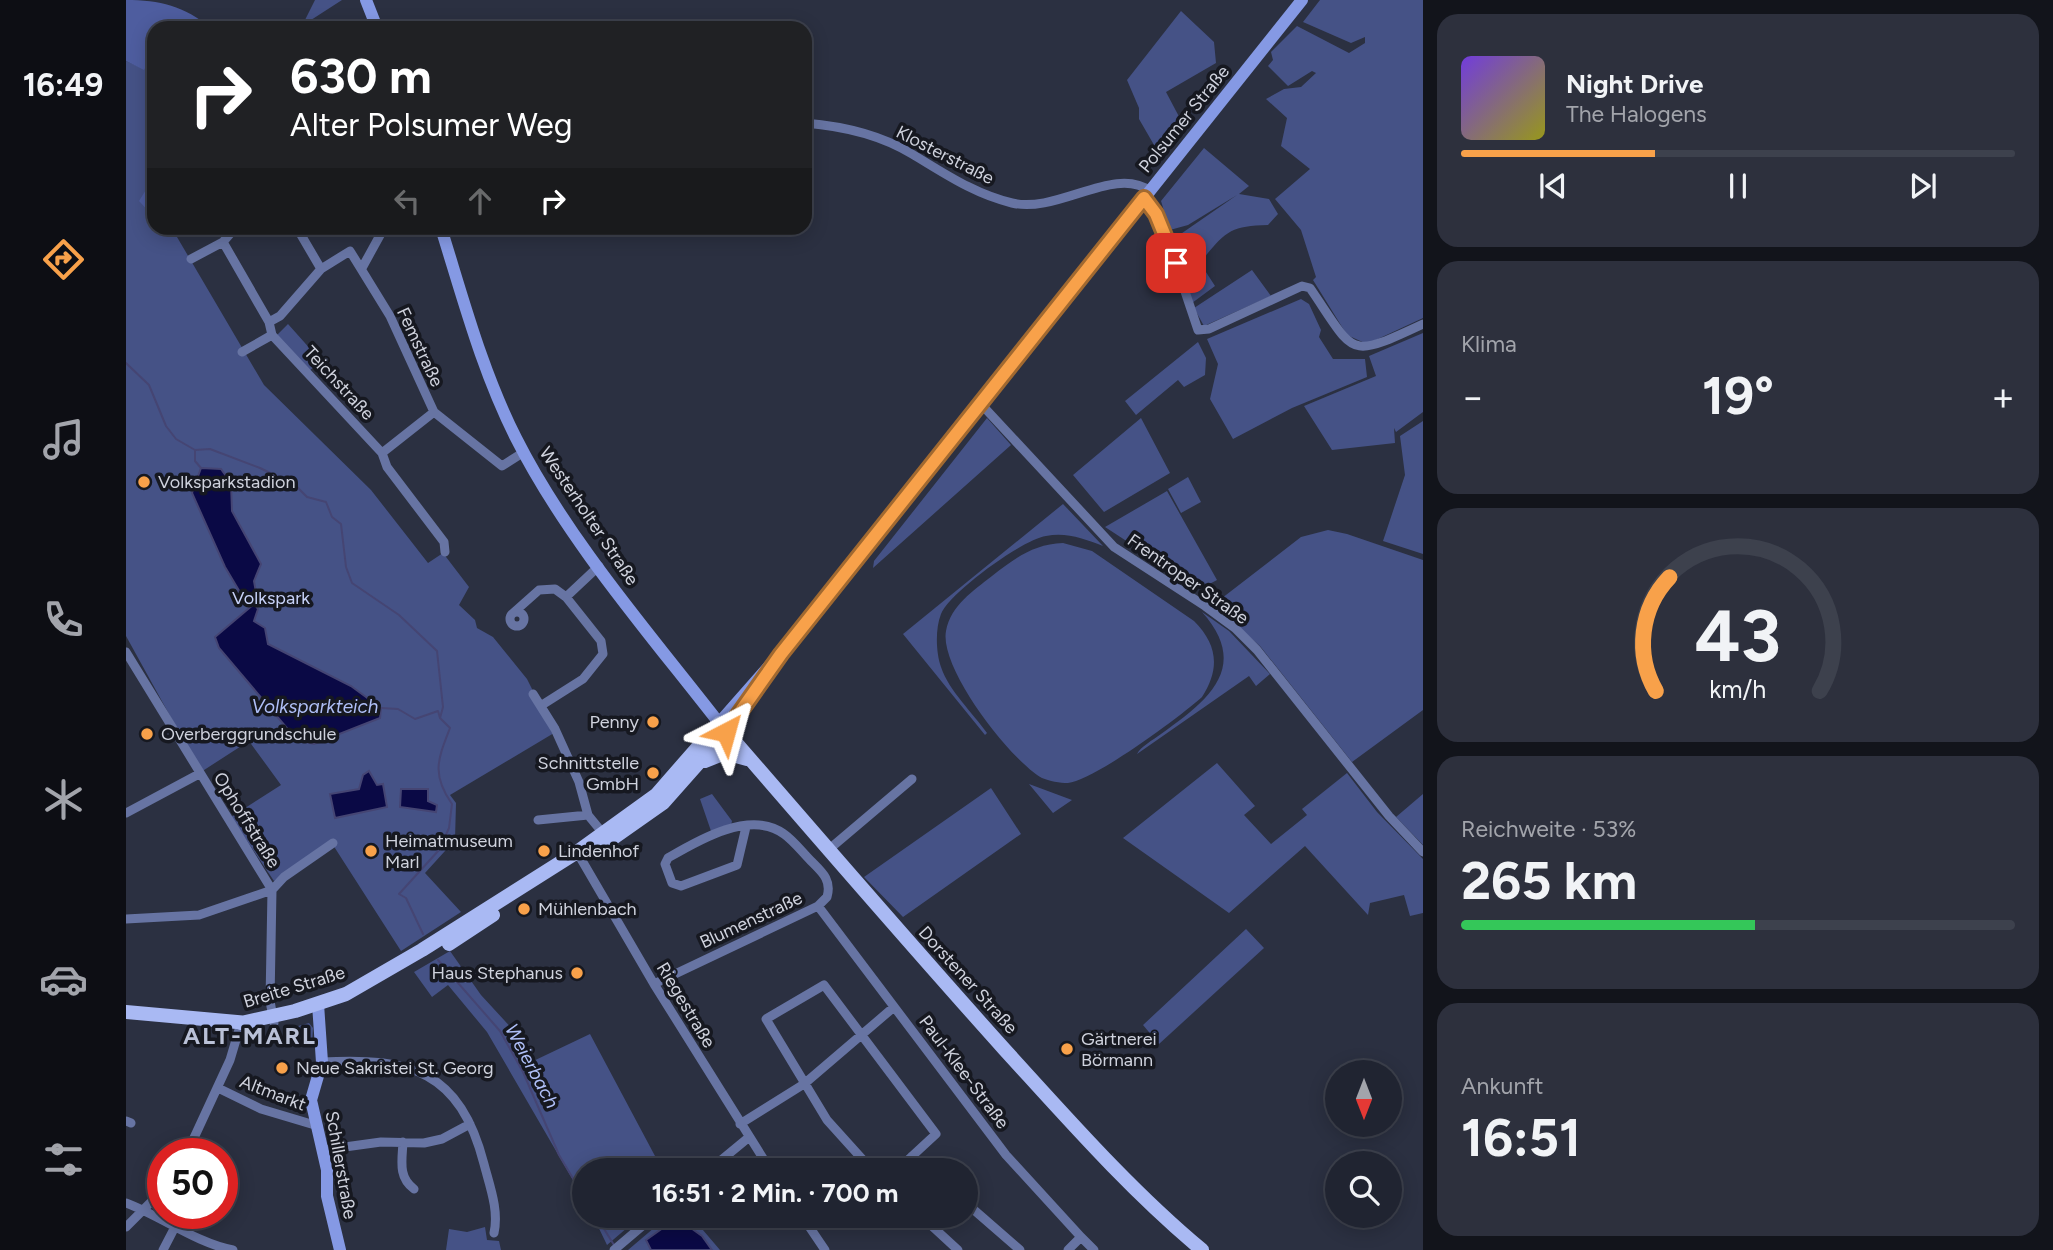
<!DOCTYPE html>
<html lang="de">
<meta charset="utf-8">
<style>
body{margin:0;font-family:Figtree,sans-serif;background:#2d303d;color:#f1f3f6;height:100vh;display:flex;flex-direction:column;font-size:26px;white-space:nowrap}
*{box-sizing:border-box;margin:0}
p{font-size:23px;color:#a2a4ab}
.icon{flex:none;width:38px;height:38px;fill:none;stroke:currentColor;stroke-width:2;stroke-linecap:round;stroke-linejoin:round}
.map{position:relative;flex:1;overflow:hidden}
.sheet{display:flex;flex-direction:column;gap:14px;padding:14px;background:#12141b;width:630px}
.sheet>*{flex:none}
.guide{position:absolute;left:21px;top:21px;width:665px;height:214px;border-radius:21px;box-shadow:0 4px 18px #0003,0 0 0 2px #3d414d;background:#202124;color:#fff;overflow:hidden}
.needle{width:46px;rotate:180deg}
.fabs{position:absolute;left:1199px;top:1060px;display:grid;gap:14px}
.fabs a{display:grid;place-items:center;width:77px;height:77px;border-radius:50%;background:#202431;box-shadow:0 4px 18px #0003,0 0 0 2px #3d414d;font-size:35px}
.speed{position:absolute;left:21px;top:1138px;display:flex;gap:14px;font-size:35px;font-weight:700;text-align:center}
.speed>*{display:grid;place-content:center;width:91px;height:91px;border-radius:50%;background:#202431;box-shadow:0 4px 18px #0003,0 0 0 2px #3d414d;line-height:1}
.speed .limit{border:10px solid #d22;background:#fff;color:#111}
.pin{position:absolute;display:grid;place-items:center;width:60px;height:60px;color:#fff;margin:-30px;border-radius:14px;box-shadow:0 4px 10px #0006}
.me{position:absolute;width:77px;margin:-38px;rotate:39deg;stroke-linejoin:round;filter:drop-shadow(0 0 5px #0008)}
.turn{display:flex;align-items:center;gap:24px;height:147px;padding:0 28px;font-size:32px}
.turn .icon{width:91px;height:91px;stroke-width:2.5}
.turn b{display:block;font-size:49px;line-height:60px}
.lanes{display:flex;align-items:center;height:66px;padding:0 28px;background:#0003;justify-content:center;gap:35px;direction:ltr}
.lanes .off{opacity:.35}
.big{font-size:52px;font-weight:700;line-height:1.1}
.sheet .widget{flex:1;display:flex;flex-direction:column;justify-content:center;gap:10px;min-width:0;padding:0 24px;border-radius:21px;background:#2d303d}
.sheet .dial{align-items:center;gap:0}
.dial svg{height:182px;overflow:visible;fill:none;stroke:#3d414d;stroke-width:7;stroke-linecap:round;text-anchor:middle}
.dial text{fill:#f1f3f6;stroke:none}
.song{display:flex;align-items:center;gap:21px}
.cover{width:84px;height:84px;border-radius:10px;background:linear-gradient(135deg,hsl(260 70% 55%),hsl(60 70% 35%))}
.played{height:7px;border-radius:4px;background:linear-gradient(90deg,#f8a14a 35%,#3d414d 35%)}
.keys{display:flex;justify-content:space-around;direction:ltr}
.heat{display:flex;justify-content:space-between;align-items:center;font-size:38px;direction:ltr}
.charge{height:10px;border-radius:5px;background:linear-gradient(90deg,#34c759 53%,#3d414d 0)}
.trip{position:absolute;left:446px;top:1158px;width:406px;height:70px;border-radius:35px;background:#202431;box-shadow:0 4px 18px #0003,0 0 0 2px #3d414d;font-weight:700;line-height:70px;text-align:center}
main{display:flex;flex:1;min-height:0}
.dock{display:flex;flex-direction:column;width:126px;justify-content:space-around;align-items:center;background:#0d0e14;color:#a2a4ab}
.dock .icon{width:49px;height:49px}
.dock .on{color:#f8a14a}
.dock b{font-size:32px;color:#f1f3f6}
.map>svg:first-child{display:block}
.green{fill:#455286}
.forest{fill:#4e5d9f}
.water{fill:#0a0945;stroke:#454573;stroke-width:2}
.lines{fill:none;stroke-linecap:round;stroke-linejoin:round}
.stream{stroke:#454573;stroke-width:2}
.street{stroke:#6774a3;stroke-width:9}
.secondary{stroke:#8599e4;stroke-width:12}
.primary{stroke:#a9b9f3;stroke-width:14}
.route-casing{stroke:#a16930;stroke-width:18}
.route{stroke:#f8a14a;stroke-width:12}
.poi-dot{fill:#f8a14a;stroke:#161820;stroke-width:2.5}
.labels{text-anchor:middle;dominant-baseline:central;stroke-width:7;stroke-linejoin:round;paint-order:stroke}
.street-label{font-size:18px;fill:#cfd2dd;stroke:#161820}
.poi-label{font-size:18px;fill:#cfd2dd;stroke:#161820;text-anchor:start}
.park-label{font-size:18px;fill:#c8d3f9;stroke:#161820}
.water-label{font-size:19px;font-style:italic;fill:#afbff7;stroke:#161820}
.district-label{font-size:24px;font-weight:bold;letter-spacing:2px;fill:#bac1d7;stroke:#161820}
</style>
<main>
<nav class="dock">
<b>16:49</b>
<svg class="icon on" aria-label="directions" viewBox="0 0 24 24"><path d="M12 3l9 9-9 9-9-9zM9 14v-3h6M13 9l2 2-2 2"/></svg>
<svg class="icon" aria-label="music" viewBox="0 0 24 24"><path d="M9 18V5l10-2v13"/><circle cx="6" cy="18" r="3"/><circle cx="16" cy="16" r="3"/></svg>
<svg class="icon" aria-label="phone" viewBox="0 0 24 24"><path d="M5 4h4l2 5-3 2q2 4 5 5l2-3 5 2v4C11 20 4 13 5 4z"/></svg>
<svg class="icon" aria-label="climate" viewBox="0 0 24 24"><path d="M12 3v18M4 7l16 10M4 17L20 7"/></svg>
<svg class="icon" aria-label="car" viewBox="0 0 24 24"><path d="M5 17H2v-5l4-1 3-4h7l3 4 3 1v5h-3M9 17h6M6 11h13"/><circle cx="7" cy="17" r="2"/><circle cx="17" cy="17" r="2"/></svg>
<svg class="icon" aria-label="filters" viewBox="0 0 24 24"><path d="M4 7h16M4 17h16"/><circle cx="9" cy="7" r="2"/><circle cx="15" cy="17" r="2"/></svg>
</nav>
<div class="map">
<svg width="1297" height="1250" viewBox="0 0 1297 1250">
<rect width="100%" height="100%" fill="#2b3041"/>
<path class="green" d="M189 0H216L185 20 187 28H175Z
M1194 0H1297V318L1241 344 1221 335 1187 280 1190 277 1175 230 1149 199 1184 169 1155 146 1161 118 1140 99 1158 89 1175 87 1190 73 1186 71 1162 86 1142 66 1147 60 1145 52 1171 26 1223 53 1239 43V37L1225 43 1177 22Z
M1055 11 1088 42 1090 63 1040 92 1058 126 1035 157 1013 119V108L1001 80Z
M28 54V178L22 213 28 217V228H59L51 237 138 385 245 490 302 563 317 553 343 587 333 605 349 620 351 628 367 637 401 679 428 733 324 795 330 803 329 840 299 873 335 912 275 951 207 845 148 881 105 817 155 785 123 741 75 772 0 636V61L18 69Z
M1078 148 1123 186 1113 194 1143 199 1152 214 1142 225C1105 226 1100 231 1077 259L1078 269 1089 286 1066 303 1046 240 1111 195 1062 225 1044 230 1035 201Z
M1126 270 1145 296 1078 326 1068 308Z
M1175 299 1183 304 1195 330 1193 337 1207 359H1239L1241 377 1166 408 1107 439 1084 399 1092 364 1081 339Z
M162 324 195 361 183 371 150 336Z
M1297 333V412L1270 432 1268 428 1269 443 1206 450 1178 406 1250 376 1243 356Z
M1072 342 1080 358 1079 375 1058 387 1052 380 1010 415 999 401Z
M861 418 885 445 747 568 748 561Z
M1015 418 1044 473 978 512 947 475Z
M1297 421V554L1257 541 1279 475 1274 436Z
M1062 477 1075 502 1055 513 1042 489Z
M1041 491 1091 580 1074 589 979 527Z
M937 504 977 546C958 539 941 532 920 536 897 539 823 593 815 614 809 629 810 653 815 667 823 691 847 713 861 733L859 735 777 634Z
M1202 530 1221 534 1297 560V710L1226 762 1134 646 1087 605 1175 537Z
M937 543 966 551 1068 621C1092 645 1094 669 1076 697 1054 717 967 781 942 783 934 783 923 781 916 778 884 760 813 668 820 631 825 605 847 591 866 576 889 558 908 544 937 543Z
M1076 612 1103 631 1144 674 1130 686 1123 676 1011 754C1014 747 1027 740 1035 734 1082 701 1125 667 1076 612Z
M1091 763 1129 806 1118 815 1145 844 1181 815 1176 809 1221 773 1251 812 1297 859V913L1284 916 1278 895 1244 903 1242 915 1179 846 1103 913 997 838Z
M903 784 946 800 927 813Z
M865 788 895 834 777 917 738 877Z
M586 794 606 821 605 825 585 831 574 799Z
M1297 794V845L1270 817Z
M1120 929 1138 948 1033 1044 1017 1025Z
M324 951 355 995 390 1033 401 1064 464 1034 537 1171H458V1199L361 1032 322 985 306 997 288 972Z
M183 1023 187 1028 186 1046 179 1031 168 1032 165 1028Z
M467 1216H515L481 1245Z
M542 1216H565L594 1250H502Z
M359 1227 361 1240 373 1241 375 1250H320L323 1229 341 1232Z"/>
<path class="forest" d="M0 0C34 0 58 6 85 28H28V54L18 70 0 61Z
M28 177V217L13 201Z"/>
<path class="water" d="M75 468 95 469 105 483 106 511 135 564 128 581 131 598 121 604 99 567 66 493Z
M128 604 132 609 128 621 139 628 142 644 225 686 255 708 254 718 188 744 171 740 93 648 89 637Z
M243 771 251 785 257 784 261 807 209 818 204 794 233 789 237 775Z
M275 789H302V801L311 805 310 812 274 807Z
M551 1218 576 1236 586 1250H525L520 1240Z"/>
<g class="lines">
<path class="stream" d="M0 363 23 385 40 426 50 439 69 450 84 449 134 468 169 485 181 497 200 502 206 517 215 524 220 567 226 583 273 615 311 651 317 707 314 718 324 728C312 759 305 774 326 804L323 828 313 850 273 894 280 898 297 934
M69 451V461L75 468
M124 602 126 606
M255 708 272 709 289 719 312 711 314 718
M312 960 374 1031 397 1072 433 1155 458 1197
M470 1216 488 1245"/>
<path class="street" d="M679 123C715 126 755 135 786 154 818 173 848 194 886 203 931 214 989 165 1024 191
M1018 198 1040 235 1072 330 1083 329 1176 286 1184 288C1230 355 1220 360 1297 324
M109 228 97 242 143 322 146 335 256 453
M65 259 97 242
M236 268 258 228
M195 269 224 251 264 316 308 412 376 466 398 452
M143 322 154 316 195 269 171 228
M116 352 146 335
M855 404 988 547 1079 606 1109 628 1131 650 1263 816 1297 852
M308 412 256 453 261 467 318 542 319 552
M384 619a7 7 0 1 1 14 0a7 7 0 1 1-14 0Z
M386 614 413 590 429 589 440 597
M0 652 146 890 144 1001 148 1023
M407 694 429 729 453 782 462 815 480 837
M416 705 457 679 477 654 475 641 440 597 473 566
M0 813 73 774
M412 820 462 815
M701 851 786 779
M451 852 528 984 645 1171
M692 906 880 1155 955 1237 942 1250
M0 919 73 915 146 890 158 877 207 843
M528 984 692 906 701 897C706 880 696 872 685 861 676 852 668 841 658 834 624 809 571 841 542 858L539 864 546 883 555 886 611 865 620 827
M196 1062C285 1057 334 1071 358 1164 364 1187 373 1210 368 1233
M92 1088 135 1109 192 1126
M0 1121 5 1123
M614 1124 678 1084 768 1007
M277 1142C276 1161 272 1177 288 1189
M197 1150 255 1142 298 1143 316 1139 344 1124
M61 1153 104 1060 115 1023
M786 1156 803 1171
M582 1171 622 1138
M747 1171 701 1120 640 1019 698 985 810 1134 770 1171
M0 1203C35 1216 70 1243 107 1250
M840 1203 894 1250
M676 1216 699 1250
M795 1216 832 1250
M0 1227 37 1190
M955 1237 968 1250
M37 1250 50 1225
M488 1250 528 1216"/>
<path class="secondary" d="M240 0 251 28
M315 228C337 298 356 371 390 438 441 539 523 633 593 723L667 639 1176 0
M600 732 632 690
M192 1004 196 1062 185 1100 201 1170V1196L214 1250"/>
<path class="primary" d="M579 761 599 753 621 759
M473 848 537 803 600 732
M323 944 367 915
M0 1012 122 1023
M115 1023 169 1011 220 994 296 950 451 852 530 795 593 723C688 833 782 942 879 1050 942 1119 1004 1190 1076 1250"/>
</g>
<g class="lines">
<g class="route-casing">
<path id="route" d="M600 732 655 654 1018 198 1030 214 1050 263"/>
</g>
<use href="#route" class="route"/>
</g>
<g class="poi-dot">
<circle cx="18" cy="482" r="7"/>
<circle cx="527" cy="722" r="7"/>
<circle cx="21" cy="734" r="7"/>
<circle cx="527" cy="773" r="7"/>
<circle cx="245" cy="851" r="7"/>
<circle cx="418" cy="851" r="7"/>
<circle cx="398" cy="909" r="7"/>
<circle cx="451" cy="973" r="7"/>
<circle cx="941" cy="1049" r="7"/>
<circle cx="156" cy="1068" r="7"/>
</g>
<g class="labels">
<g class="street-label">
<text transform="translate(1058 119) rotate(-51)">Polsumer Straße</text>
<text transform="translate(819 155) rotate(27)">Klosterstraße</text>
<text transform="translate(294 347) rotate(65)">Femstraße</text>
<text transform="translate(213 383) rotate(47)">Teichstraße</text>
<text transform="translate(463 516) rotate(56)">Westerholter Straße</text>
<text transform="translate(1062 579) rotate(35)">Frentroper Straße</text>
<text transform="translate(121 820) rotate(58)">Ophoffstraße</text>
<text transform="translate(625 920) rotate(-25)">Blumenstraße</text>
<text transform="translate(842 980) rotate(48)">Dorstener Straße</text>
<text transform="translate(168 987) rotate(-17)">Breite Straße</text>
<text transform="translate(560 1005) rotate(59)">Riegestraße</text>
<text transform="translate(838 1072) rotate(53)">Paul-Klee-Straße</text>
<text transform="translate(147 1093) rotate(21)">Altmarkt</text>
<text transform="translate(215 1165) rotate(80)">Schillerstraße</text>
</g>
<g class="poi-label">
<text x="32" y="482">Volksparkstadion</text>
<text x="513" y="722" text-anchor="end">Penny</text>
<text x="35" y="734">Overberggrundschule</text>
<text x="513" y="763" text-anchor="end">Schnittstelle<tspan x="513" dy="21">GmbH</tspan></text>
<text x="259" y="841">Heimatmuseum<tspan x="259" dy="21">Marl</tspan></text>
<text x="432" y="851">Lindenhof</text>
<text x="412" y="909">Mühlenbach</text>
<text x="437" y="973" text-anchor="end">Haus Stephanus</text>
<text x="955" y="1039">Gärtnerei<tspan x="955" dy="21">Börmann</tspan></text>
<text x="170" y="1068">Neue Sakristei St. Georg</text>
</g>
<g class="park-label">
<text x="145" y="598">Volkspark</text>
</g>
<g class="water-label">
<text x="189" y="706">Volksparkteich</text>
<text transform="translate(406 1066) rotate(62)">Weierbach</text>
</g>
<g class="district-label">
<text x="124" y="1035">ALT-MARL</text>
</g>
</g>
</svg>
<div class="fabs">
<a><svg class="needle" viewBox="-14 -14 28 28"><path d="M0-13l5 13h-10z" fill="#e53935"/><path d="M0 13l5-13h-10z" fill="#a2a4ab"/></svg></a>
<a><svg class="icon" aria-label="search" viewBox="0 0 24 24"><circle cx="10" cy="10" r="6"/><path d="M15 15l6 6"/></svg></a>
</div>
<div class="speed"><div class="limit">50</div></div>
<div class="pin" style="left:1050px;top:263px;background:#d93025"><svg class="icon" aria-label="arrive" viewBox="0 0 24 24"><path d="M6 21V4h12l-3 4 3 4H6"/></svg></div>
<svg class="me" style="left:600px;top:732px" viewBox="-20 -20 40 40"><path d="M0-17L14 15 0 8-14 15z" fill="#f8a14a" stroke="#fff" stroke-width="4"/></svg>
<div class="trip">16:51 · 2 Min. · 700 m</div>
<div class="guide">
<div class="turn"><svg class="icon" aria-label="right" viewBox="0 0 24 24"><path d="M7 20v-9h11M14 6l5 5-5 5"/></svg><div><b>630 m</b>Alter Polsumer Weg</div></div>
<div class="lanes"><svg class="icon off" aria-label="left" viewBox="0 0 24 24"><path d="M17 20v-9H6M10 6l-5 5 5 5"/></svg><svg class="icon off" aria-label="ahead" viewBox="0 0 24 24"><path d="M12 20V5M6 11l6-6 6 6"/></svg><svg class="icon" aria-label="right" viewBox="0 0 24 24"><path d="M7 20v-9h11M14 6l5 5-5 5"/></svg></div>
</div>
</div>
<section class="sheet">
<div class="widget">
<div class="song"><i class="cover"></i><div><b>Night Drive</b><p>The Halogens</p></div></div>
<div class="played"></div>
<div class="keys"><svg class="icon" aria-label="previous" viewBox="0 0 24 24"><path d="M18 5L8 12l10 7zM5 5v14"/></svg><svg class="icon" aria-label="pause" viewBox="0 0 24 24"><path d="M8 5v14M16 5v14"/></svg><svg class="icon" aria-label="next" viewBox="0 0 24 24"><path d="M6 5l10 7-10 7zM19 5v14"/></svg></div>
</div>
<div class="widget"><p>Klima</p>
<div class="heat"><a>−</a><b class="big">19°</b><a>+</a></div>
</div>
<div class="widget dial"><svg viewBox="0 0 100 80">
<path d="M14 69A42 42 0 1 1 86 69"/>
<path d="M14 69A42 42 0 0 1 20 19" stroke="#f8a14a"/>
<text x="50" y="56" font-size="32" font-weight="700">43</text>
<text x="50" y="72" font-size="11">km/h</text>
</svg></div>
<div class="widget"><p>Reichweite · 53%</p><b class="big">265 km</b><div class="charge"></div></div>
<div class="widget"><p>Ankunft</p><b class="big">16:51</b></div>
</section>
</main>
